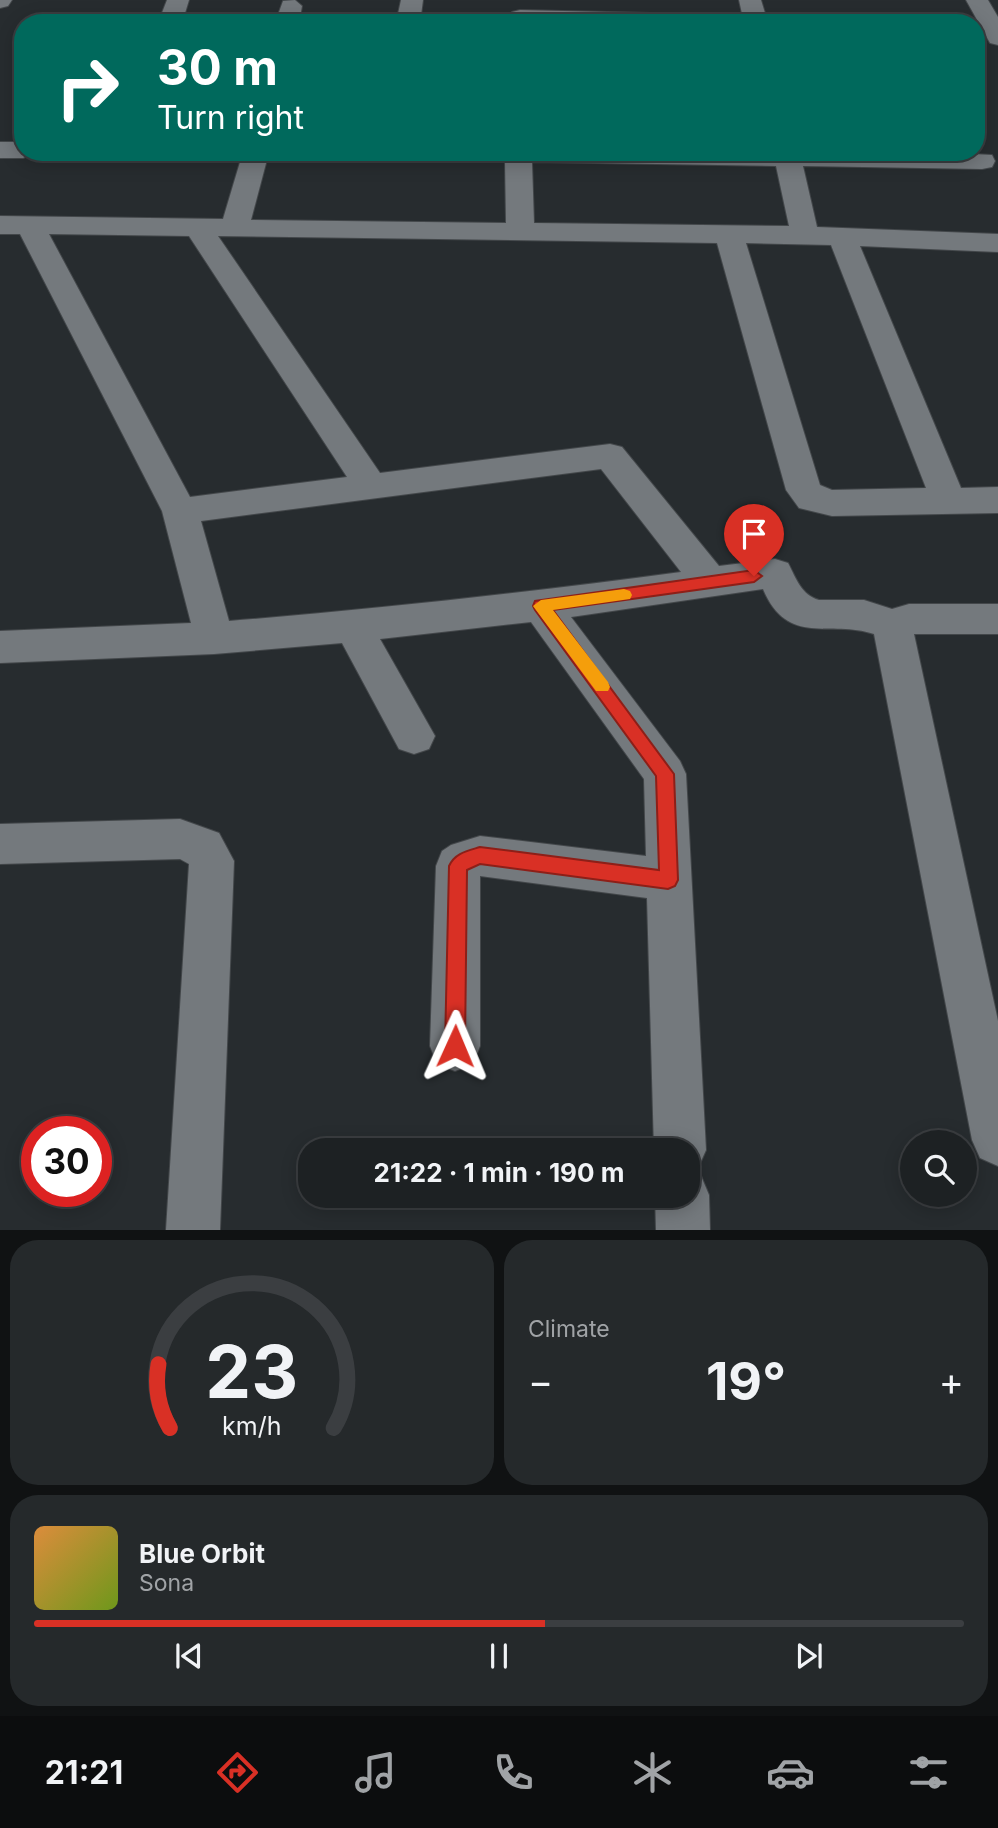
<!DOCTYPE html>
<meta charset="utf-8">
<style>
body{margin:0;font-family:Inter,sans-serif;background:#25292b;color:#f1f3f6;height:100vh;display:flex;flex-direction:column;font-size:26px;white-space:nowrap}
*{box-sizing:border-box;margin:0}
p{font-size:23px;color:#a0a3a6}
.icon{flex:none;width:38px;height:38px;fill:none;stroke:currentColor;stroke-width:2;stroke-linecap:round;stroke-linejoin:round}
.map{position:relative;height:1230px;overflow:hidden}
.panel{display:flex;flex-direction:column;gap:10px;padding:10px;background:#101213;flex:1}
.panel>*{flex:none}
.hud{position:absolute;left:14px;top:14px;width:971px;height:147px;border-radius:28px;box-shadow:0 4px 18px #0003,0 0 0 2px #3b3e41;background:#00695c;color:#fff;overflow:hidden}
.buttons{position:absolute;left:900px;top:1130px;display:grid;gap:14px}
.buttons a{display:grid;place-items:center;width:77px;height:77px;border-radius:50%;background:#1d2123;box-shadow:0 4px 18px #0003,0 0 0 2px #3b3e41;font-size:35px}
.speed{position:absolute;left:21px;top:1116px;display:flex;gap:14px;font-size:35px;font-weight:700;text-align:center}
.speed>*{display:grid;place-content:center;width:91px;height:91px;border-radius:50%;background:#1d2123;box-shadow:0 4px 18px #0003,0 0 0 2px #3b3e41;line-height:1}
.speed .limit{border:10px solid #d22;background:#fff;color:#111}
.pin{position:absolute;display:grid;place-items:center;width:60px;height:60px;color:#fff;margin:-72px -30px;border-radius:50% 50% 50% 0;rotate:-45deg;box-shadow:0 0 7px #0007}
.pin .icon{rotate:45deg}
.me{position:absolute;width:77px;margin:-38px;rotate:1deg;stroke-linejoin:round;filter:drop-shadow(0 0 5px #0008)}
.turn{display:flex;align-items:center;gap:24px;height:147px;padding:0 28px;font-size:32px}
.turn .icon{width:91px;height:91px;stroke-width:2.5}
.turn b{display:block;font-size:49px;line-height:60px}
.big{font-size:52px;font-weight:700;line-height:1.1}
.panel .tile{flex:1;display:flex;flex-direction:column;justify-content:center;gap:10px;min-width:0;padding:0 24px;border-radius:28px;background:#25292b}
.panel .dial{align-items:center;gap:0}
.dial svg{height:182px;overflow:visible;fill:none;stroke:#3b3e41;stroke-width:7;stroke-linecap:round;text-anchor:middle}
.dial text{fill:#f1f3f6;stroke:none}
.song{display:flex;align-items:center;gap:21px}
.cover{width:84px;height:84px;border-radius:10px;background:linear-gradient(135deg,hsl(30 70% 55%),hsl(80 70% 35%))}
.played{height:7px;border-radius:4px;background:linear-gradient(90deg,#d93025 55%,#3b3e41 55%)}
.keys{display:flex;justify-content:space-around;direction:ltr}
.heat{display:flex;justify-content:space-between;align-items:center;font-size:38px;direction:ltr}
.panel .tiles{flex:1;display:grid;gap:10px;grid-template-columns:1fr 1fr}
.tile:last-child{grid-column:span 2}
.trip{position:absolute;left:298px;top:1138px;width:402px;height:70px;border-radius:28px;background:#1d2123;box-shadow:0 4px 18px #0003,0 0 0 2px #3b3e41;font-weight:700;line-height:70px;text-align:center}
.dock{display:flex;height:112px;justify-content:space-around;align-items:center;background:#0c0d0e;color:#a0a3a6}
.dock .icon{width:49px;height:49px}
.dock .on{color:#d93025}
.dock b{font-size:32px;color:#f1f3f6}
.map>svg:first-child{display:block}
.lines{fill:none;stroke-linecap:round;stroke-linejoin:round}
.minor-casing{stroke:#43474a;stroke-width:2}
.minor{fill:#74797d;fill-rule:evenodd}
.route{fill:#d93025;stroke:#8d1f18;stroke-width:2}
.slow{fill:#f59e0b}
</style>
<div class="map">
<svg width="998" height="1230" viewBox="0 0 998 1230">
<rect width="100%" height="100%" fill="#272c2f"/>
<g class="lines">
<g class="minor-casing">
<path id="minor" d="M0 0H12L8 6 0 8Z
M167 0H189L182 23H158Z
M295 0 302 6 299 23H275L283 1Z
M401 0H423L420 23H396Z
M739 0H761L768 23H744Z
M966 0H988L998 17V45L990 43Z
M520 10 651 13 659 15 663 20 661 23 512 22 508 17 512 12Z
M0 142H23V152H35L23 158H0Z
M243 152H269L251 220 506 223 505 162 392 160 383 158 379 152H937L992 155 995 161 992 167 982 169 803 166 817 227 998 234V252L860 246 961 488 998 487V513L832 516 799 508 786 490 717 243 218 236 380 473 610 444 622 447 719 566 775 559 788 563C796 578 801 595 819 600H864L892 609 909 604H998V634H914L998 1021V1166L980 1158 972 1140 874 634C830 619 788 648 763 589L571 617 680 761 686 774 706 1150 698 1168 690 1172 701 1176 709 1195 710 1230H656L655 1195H688V1150H654L647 898 480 876V1046L473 1064 455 1071 437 1064 430 1046 436 866 442 851 451 845 480 836 646 856 644 779 531 622 380 639 435 736 429 749 414 754 399 749 342 643 214 654 0 663V631L191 623 162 511 20 234H0V216L223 219ZM532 162 776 166 789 226 534 223ZM49 234 189 236 347 477 190 497ZM746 243 831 245 926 488 832 490 820 485ZM601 469 681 572C531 592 380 609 229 621L201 521Z
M180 819 219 833 234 861 220 1230H166L189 864 180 859 0 864V824Z"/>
</g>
<use href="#minor" class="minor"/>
</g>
<path class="route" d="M754 570 762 576 754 582 553 610 674 774 678 880 675 886 668 889 480 864 467 870 465 1046 462 1053 455 1056 448 1053 445 1046 449 866C455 853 467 851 480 847L659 870 656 776 535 610 533 606 535 601Z"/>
<path class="slow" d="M624 589 630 591 632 595 630 599 553 610 608 682 610 687 608 691H596L533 606 541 600Z"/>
</svg>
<div class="buttons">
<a><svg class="icon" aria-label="search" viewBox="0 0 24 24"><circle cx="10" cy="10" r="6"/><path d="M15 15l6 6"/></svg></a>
</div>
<div class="speed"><div class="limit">30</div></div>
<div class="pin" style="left:754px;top:576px;background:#d93025"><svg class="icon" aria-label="arrive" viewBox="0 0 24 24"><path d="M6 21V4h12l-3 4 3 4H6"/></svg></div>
<svg class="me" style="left:455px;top:1046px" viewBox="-20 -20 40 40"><path d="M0-17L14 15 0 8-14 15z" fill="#d93025" stroke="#fff" stroke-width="4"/></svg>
<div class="trip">21:22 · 1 min · 190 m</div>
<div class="hud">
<div class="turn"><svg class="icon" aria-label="right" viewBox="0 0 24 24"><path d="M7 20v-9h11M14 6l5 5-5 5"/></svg><div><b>30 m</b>Turn right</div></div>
</div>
</div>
<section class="panel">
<div class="tiles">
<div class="tile dial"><svg viewBox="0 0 100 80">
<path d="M14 69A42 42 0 1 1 86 69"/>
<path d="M14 69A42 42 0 0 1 9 41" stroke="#d93025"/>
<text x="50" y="56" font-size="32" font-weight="700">23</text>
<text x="50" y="72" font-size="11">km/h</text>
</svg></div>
<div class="tile"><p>Climate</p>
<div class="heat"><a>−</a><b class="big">19°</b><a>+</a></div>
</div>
<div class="tile">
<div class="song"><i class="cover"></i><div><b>Blue Orbit</b><p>Sona</p></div></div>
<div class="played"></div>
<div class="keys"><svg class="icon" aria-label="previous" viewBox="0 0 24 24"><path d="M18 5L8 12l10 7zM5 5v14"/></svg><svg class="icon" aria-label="pause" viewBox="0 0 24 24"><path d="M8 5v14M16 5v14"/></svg><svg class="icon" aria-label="next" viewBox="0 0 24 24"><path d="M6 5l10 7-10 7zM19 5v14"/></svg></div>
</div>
</div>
</section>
<nav class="dock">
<b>21:21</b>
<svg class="icon on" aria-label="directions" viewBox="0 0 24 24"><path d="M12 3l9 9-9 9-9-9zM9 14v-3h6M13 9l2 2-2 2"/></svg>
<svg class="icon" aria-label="music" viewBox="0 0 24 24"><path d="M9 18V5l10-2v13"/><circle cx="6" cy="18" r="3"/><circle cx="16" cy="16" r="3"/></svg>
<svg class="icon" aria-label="phone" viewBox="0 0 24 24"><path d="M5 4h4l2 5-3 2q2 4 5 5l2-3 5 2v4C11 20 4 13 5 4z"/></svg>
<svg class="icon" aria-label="climate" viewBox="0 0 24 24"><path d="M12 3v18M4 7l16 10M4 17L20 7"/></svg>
<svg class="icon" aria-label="car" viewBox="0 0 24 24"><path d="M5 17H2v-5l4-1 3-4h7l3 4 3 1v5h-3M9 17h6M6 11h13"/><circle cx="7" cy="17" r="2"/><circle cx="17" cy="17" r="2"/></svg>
<svg class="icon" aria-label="filters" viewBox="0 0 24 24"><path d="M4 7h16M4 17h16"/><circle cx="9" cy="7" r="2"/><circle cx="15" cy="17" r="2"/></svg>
</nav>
